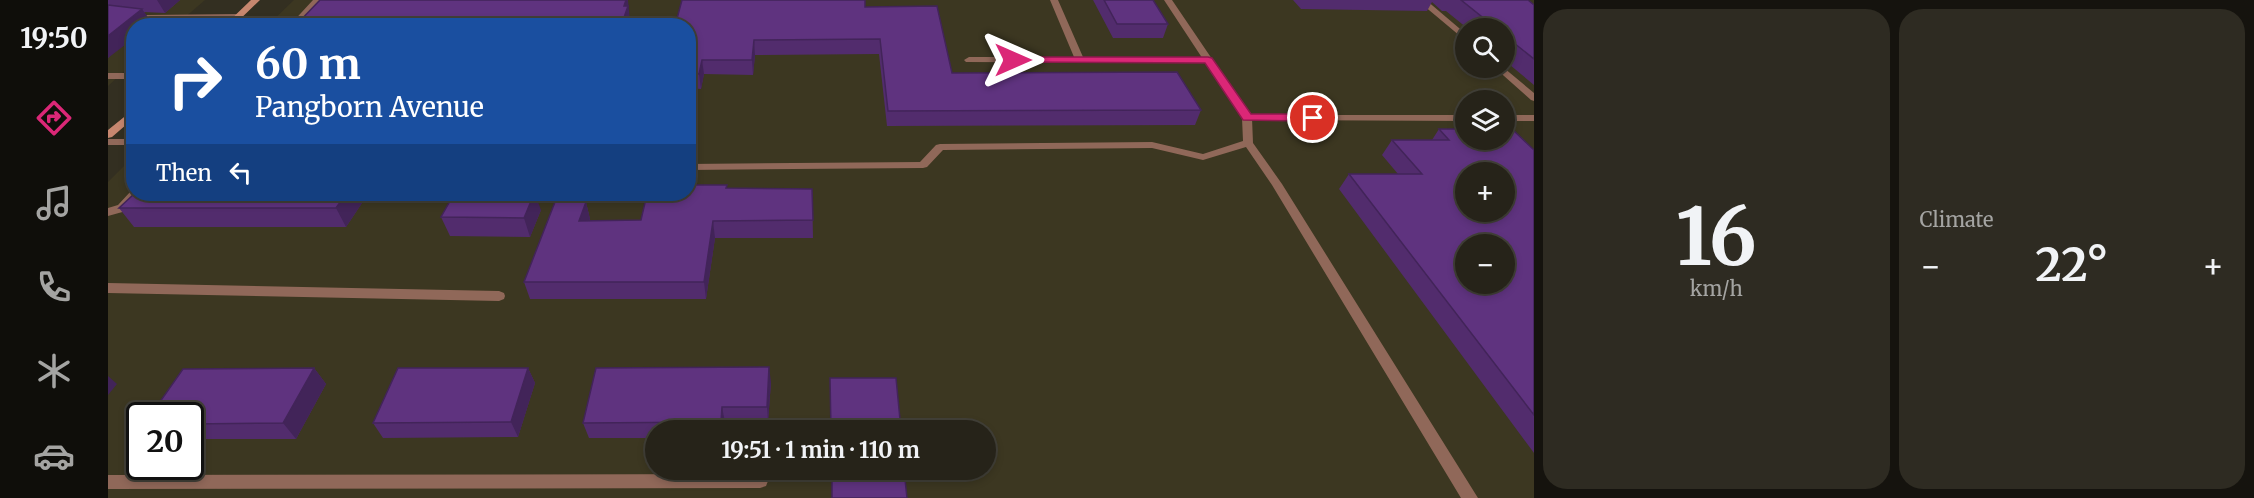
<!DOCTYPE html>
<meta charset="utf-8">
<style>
body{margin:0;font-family:Merriweather,serif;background:#2e2b22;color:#f1f3f6;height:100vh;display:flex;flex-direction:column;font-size:22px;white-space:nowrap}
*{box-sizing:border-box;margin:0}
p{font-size:20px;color:#a4a4a2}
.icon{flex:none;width:33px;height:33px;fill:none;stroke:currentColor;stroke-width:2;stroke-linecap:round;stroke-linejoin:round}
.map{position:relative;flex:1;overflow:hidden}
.drawer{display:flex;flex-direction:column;gap:9px;padding:9px;background:#15130e;width:720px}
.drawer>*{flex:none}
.hud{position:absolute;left:18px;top:18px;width:570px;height:183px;border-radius:24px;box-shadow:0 3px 9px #0003,0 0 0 2px #424038;background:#1a4fa0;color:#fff;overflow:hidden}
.buttons{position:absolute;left:1347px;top:18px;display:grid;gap:12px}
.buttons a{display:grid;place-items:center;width:60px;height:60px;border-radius:50%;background:#262319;box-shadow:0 3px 9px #0003,0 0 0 2px #424038;font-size:30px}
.speed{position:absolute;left:18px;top:402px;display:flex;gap:12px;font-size:30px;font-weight:700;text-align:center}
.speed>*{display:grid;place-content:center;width:78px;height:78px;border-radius:50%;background:#262319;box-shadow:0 3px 9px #0003,0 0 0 2px #424038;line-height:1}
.speed .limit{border:3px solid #111;border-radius:9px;background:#fff;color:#111}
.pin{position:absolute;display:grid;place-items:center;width:51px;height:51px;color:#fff;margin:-26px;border:3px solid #fff;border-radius:50%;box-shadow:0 2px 6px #0007}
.me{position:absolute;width:66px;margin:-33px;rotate:90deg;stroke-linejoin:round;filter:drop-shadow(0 0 4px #0008)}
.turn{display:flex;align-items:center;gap:21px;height:126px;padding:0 30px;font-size:27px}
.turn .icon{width:78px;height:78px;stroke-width:2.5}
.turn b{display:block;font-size:42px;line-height:51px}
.then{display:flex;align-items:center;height:57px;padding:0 30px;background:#0003;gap:12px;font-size:22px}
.big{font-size:45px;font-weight:700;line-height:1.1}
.drawer .card{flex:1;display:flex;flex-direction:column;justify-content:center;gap:9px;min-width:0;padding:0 21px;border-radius:24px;background:#2e2b22}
.drawer .dial{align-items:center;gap:0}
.dial b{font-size:78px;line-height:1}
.heat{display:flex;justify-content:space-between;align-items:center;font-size:33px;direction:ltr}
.drawer .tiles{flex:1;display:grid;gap:9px;grid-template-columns:repeat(2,1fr)}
.trip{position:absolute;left:537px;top:420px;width:351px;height:60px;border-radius:30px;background:#262319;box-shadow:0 3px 9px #0003,0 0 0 2px #424038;font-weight:700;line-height:60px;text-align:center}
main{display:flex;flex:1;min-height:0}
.tabs{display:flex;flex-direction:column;width:108px;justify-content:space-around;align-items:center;background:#0f0e0a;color:#a4a4a2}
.tabs .icon{width:42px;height:42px}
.tabs .on{color:#db2777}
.tabs b{font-size:27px;color:#f1f3f6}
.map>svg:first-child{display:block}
.built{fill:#3c3721;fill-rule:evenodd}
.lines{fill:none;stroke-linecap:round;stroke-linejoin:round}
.lane{fill:#906859;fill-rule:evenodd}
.street{fill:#906859;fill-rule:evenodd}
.secondary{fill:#c7876f;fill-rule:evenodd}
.wall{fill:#522c6d}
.shaded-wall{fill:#422459}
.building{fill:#5f337f;stroke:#422459;stroke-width:1.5;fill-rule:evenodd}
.route{fill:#db2777;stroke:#8e194d;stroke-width:1.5}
</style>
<main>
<nav class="tabs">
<b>19:50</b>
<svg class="icon on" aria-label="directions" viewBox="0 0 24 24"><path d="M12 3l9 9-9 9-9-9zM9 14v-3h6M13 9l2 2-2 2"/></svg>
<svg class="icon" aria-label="music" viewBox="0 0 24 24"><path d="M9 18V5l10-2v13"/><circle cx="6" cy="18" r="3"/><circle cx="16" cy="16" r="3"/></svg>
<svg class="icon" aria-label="phone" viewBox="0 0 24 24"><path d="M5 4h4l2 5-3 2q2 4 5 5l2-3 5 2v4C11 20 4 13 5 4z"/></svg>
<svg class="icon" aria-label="climate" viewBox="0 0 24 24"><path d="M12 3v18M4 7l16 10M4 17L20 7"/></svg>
<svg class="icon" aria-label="car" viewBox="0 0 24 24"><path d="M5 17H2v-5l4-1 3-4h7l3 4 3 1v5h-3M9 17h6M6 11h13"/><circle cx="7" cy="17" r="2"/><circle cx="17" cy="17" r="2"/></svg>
</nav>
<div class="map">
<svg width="1426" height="498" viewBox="0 0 1426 498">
<rect width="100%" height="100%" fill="#332f21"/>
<path class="built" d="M0 0H97L68 25 26 26 25 63 0 86Z
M186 0H1426V498H0V182L25 157 26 194H580V26L160 25ZM1358 28H1396V68H1358ZM1358 100H1396V140H1358ZM1358 172H1396V212H1358ZM1358 244H1396V284H1358ZM32 416H82V466H32ZM548 430H878V470H548Z"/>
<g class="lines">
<path class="lane" d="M205 0H214L190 26H181Z
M942 0H950L975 57H1100L1105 60 1100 63 858 62 856 60 861 57H966Z
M1309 0H1318L1358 34V41Z
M0 12 39 15 129 14 133 17 129 20 39 21 0 16Z
M1387 68H1396L1426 93V101L1423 100Z
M0 73H26V79H0Z
M1139 115 1144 118 1145 143 1174 184 1370 498H1353L1164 185 1138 147 1095 160 1044 148 835 150 819 167 815 168 580 170V164L812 162 828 145 832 144 1044 142 1095 154 1135 141 1134 118Z
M0 139H26V145H0Z
M23 191 33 194 18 211 0 216V208L10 205Z
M0 283 391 291 396 293 397 296 396 299 391 301 0 293Z
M652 474 658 476 660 481 658 486 652 488 0 489V475Z"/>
<path class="street" d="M1056 0H1064L1142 115H1358V121L1135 120Z
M1396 115H1426V121H1396Z"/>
<path class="secondary" d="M143 0H152L125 26H116Z
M26 109V118L4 137 0 138V130Z"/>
</g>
<path class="wall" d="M0 0H72L57 13 36 12 44 23 41 26H26L0 58Z
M985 0H1045L1060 24 1055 38H1005Z
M1185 0H1420L1426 5V85L1396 60V28H1359L1338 11H1334L1324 2 1319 11 1193 9Z
M757 7 844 73 1093 110 1087 125 779 126 771 54 647 55 645 75 596 74 593 89 580 88V26Z
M1331 129 1426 150V453L1231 189 1241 174H1290L1274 155 1284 140H1324Z
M619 185V188L704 189 705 238H607L598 299H422L416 282 478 202 482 219V221L533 220Z
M260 194 238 227H26L11 208Z
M433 210 422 237 342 236 333 217Z
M206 368 218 384 188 439H82V416Z
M420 368 427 383 410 437 275 438 265 423Z
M663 382 660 422H617L616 430H548V438H481L475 423Z"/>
<path class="shaded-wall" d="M49 0H72L57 13Z
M518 0H520L522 21 520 26H513L516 6Z
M34 9 44 23 41 26H26V38L0 58V36Z
M646 40 647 55 645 75 644 60Z
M594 60 596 74 593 89 591 74Z
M238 194H260L238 227 228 208Z
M426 194H427L433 210 422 237 416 218Z
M478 202 482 219 476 238 471 221Z
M605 221 607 238 598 299 596 282Z
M661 367 663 382 660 422 659 407Z
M206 368 218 384 188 439 175 423Z
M420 368 427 383 410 437 403 422Z
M0 376 9 384 0 395Z
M614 407 617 422 616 430H614L613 422Z"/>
<path class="building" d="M212 0H518L516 6H520L513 26H187Z
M574 0H757V7L829 6 844 73 1069 72 1093 110 780 111 772 39 646 40 644 60H594L591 74 580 73V26H567Z
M996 0H1045L1060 24H1009Z
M1353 0H1420L1426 5V59L1396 35V28H1388Z
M0 5 34 9 0 36Z
M1331 129H1358V140H1396V129H1404L1426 150V415L1241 174H1314L1284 140H1341ZM1358 172H1396V212H1358ZM1358 244H1396V284H1358Z
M580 185H619L618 188 704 189 705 220 605 221 596 282H416L447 202H478L471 221 533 220 539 194H580Z
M26 194H238L228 208H11Z
M346 194H426L416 218 333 217Z
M661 367 659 407H614L613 422 475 423 488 368Z
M206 368 175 423 82 424V416H42L75 369Z
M290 368H420L403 422 265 423Z
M722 378H788L793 430H723Z
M724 470H796L799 498H724Z"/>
<path class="route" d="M905 57H1100L1104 58 1143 114H1205L1210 118 1205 121 1135 120 1097 63 902 62V58Z"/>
</svg>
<div class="buttons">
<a><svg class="icon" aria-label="search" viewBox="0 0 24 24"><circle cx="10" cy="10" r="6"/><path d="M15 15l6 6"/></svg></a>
<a><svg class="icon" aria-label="layers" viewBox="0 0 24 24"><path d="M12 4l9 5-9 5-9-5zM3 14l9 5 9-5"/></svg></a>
<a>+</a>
<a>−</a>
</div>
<div class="speed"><div class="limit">20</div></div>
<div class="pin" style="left:1205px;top:118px;background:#d93025"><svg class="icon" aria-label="arrive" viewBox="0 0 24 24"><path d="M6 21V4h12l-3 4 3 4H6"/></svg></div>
<svg class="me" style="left:905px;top:60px" viewBox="-20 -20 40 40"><path d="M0-17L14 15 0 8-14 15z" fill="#db2777" stroke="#fff" stroke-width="4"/></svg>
<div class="trip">19:51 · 1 min · 110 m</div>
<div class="hud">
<div class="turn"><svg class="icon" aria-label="right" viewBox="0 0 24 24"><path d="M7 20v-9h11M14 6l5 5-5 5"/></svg><div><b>60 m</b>Pangborn Avenue</div></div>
<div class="then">Then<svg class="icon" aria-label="left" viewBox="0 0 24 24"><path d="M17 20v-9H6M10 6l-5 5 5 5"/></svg></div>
</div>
</div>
<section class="drawer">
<div class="tiles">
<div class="card dial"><b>16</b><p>km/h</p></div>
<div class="card"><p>Climate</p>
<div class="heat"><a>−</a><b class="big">22°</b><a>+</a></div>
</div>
</div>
</section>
</main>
